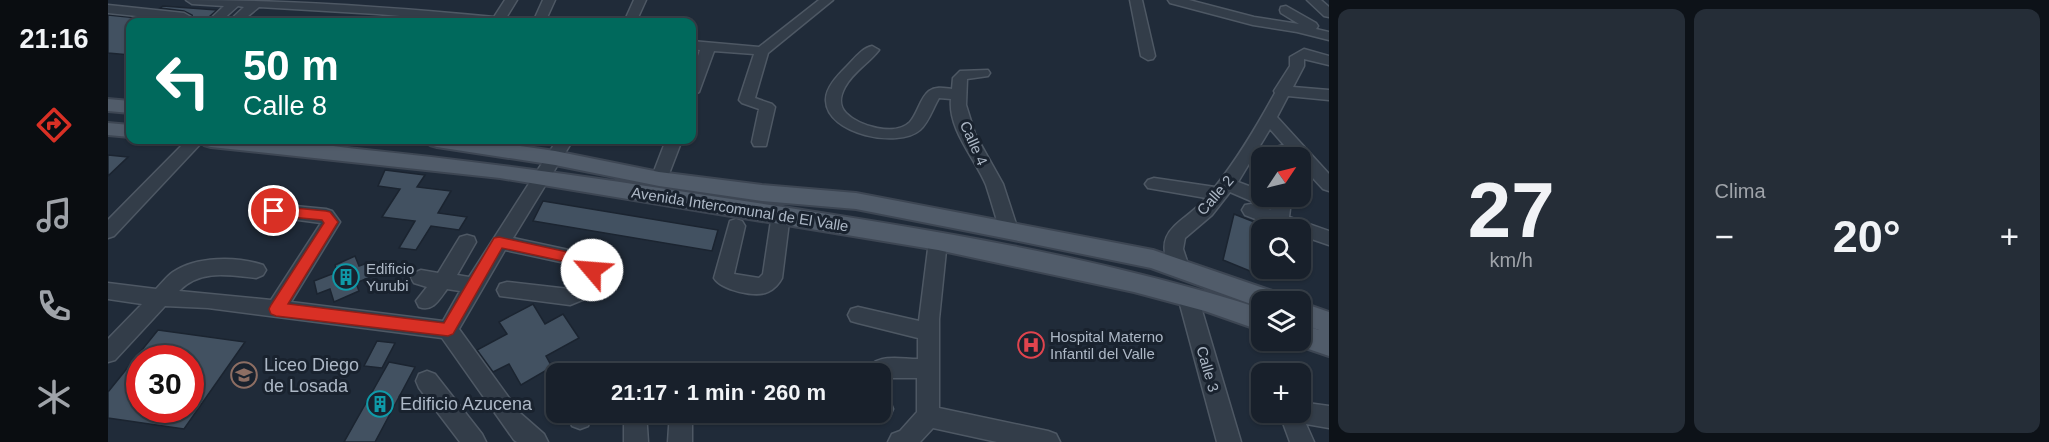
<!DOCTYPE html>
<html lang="es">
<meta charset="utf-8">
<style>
body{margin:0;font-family:Arial,sans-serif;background:#252d37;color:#f1f3f6;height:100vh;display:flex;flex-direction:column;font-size:22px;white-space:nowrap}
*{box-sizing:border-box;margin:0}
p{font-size:20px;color:#9fa3a9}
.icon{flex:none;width:33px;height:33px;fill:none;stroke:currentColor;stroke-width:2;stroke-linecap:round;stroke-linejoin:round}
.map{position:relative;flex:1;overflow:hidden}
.details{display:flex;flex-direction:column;gap:9px;padding:9px;background:#0d1218;width:720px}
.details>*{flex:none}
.banner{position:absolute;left:18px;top:18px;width:570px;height:126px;border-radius:12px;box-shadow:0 2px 4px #0004,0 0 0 2px #363e47;background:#00695c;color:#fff;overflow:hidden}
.needle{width:39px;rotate:55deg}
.buttons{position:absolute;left:1143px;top:147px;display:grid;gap:12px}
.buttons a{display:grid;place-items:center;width:60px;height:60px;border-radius:12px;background:#18202b;box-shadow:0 2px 4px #0004,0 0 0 2px #363e47;font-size:30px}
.speed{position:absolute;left:18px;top:345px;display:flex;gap:12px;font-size:30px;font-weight:700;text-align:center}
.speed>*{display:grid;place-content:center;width:78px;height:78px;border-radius:50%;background:#18202b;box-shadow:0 2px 4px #0004,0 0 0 2px #363e47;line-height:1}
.speed .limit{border:9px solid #d22;background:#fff;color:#111}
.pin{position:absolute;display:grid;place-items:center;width:51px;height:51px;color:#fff;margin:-26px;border:3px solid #fff;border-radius:50%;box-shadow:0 2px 6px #0007}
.me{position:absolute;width:66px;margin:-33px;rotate:297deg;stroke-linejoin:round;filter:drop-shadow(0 0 4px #0008)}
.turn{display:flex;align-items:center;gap:21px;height:126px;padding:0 18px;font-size:27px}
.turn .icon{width:78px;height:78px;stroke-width:2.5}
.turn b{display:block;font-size:42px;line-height:51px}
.big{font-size:45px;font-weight:700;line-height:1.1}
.details .widget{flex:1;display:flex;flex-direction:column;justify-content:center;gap:9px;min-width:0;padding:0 21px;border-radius:12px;background:#252d37}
.details .dial{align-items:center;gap:0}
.dial b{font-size:78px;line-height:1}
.heat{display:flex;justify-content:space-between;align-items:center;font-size:33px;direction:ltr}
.details .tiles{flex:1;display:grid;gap:9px;grid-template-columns:repeat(2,1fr)}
.trip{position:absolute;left:438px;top:363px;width:345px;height:60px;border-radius:12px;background:#18202b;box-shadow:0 2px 4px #0004,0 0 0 2px #363e47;font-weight:700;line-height:60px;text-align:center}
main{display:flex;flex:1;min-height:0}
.tabs{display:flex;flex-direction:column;width:108px;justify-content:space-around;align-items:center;background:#0a0d11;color:#9fa3a9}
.tabs .icon{width:42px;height:42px}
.tabs .active{color:#d93025}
.tabs b{font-size:27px;color:#f1f3f6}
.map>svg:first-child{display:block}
.building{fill:#425161;stroke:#1b2430;stroke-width:1.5;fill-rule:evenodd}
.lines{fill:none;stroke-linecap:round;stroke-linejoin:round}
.minor-casing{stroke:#4e5864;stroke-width:3}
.major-casing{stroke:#3d4653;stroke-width:4}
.minor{fill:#333d49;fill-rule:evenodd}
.major{fill:#515c6a;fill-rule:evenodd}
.route{fill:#d93025;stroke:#8d1f18;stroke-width:1.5}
.labels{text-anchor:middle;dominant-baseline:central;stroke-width:6;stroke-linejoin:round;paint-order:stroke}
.street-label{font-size:15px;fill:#adb8c6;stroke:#19222e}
.poi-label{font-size:15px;fill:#adb8c6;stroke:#19222e;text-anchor:start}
.near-poi-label{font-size:18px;fill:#adb8c6;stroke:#19222e;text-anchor:start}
</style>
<main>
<nav class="tabs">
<b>21:16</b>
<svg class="icon active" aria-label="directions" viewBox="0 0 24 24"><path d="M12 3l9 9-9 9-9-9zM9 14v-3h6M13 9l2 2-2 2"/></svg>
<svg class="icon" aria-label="music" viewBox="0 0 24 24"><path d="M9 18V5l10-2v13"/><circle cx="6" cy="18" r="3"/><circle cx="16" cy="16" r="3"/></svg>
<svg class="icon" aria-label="phone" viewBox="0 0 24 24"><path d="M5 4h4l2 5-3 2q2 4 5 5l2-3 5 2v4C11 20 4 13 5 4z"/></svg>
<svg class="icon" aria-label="climate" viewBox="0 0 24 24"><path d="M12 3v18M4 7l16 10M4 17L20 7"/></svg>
</nav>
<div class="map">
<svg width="1221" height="442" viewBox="0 0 1221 442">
<rect width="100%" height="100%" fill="#202b39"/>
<path class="building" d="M55 6 109 10 95 22H78L85 18 84 15 76 11 52 8Z
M0 15 69 22H22V55L0 53Z
M0 155 20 157 0 176Z
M277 170 317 175 309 187 343 191 330 213 359 217 351 230 323 226 308 250 291 248 307 221 274 217 292 189 270 186Z
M435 201 610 230 604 251 425 221Z
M1126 214 1154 225V276L1115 260Z
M247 256 251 266 265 261 270 274 248 283 251 291 226 302 222 289 209 294 206 281 229 272 227 265Z
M425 304 437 324 455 314 471 338 438 356 444 367 413 385 401 364 385 372 369 350 399 334 391 322Z
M50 330 137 342 76 429 0 418V392ZM32 358H82V410H32Z
M269 341 287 343 274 368 256 366Z
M281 362 307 367 267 442H236Z"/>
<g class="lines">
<g class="minor-casing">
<path id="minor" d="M78 0C181 0 283 7 386 17L397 0H409L398 18 404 22H361L269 14 151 7 133 22H120L136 7 130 6 112 22H99L116 6 84 4Z
M435 0H447L437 22H425Z
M526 0H538L528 22H516Z
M711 0H725L660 53 647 98 664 104 667 107 658 146H646L644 142 651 109 634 103 631 100 646 54 606 51 591 92 584 96V74L592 50 584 49V41L651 47Z
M1022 0H1034L1047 56 1045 59 1040 60 1033 56Z
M1060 0H1081L1146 17 1191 24 1173 13 1172 10 1173 7 1178 6 1208 23 1210 26 1208 29 1221 32V40L1189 32 1145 25 1062 3Z
M1199 0H1213L1221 7V17L1216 16Z
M0 5 76 13 83 17 76 21 0 13Z
M764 46 771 50C761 63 745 72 737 87 732 96 731 106 738 113 751 126 787 137 802 122 810 113 812 98 821 91 828 86 836 88 844 89L845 78 852 71 880 70 882 73 880 76 859 79 858 105 867 134 895 184 910 230 907 235 901 237 895 235 892 230C887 215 883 200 878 185 867 158 840 130 843 99L831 98C825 108 821 122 812 130 790 149 719 134 718 101 717 88 730 75 739 66 746 59 754 48 764 46Z
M1196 49 1221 56V65L1196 59V66L1185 87 1221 90V100L1180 96 1169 117 1221 174V191L1215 189 1192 164V158H1187L1184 154 1181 158H1165L1168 147 1176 145 1162 129 1130 182 1154 191V196L1174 198 1182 209 1181 217 1221 231V245L1192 235V230H1176L1137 215 1134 210 1137 205 1143 204 1164 210 1122 192 1104 215 1077 238 1075 249 1081 267 1078 272 1071 275 1064 272C1041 229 1076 224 1098 198L1040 188 1037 184 1040 180 1046 178 1107 187C1130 158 1149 126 1167 93L1166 91 1182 66V57Z
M79 140H96L6 236 0 238V220Z
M449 140H465L405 238 484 255 492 270 484 296 462 305 392 296 389 290 392 284 399 282 461 289 469 285 473 274 471 266 397 250 351 329 412 413 436 434 440 442H409L406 440 334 338 100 308 57 306 7 360 0 362V339L34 304 0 299V283L48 289C53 284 59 276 65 272 88 256 129 256 155 265L158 270 155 275 148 278C121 275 92 269 71 291L163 300 213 223 160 216 157 211 160 206 166 204 218 209 224 211 232 222 183 302 335 321 352 291 339 289C331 300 325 312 311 307L308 301 319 287 306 283 303 278 306 273 313 270 330 273 352 237 359 235 366 237 368 242 349 275 361 277Z
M558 140H574L559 179 557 183H545L543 179Z
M673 207 679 209 682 214 674 278C671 284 666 289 660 292 648 298 613 290 606 278L622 221 628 219 634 221 637 226 626 274 651 278 655 274 664 214 667 209Z
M830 234 837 236 839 241 831 319V408L940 431 948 434 952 442H889L825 428 812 442H780L784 434 792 431 809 412V378H777L772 382V374H756C766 352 790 359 810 359V338L750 323 743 321 740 315 743 309 750 307 811 321 821 241 823 236Z
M1080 289 1087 291 1090 297 1133 442H1109L1070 297 1073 291Z
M576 363 584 366 587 374H565L568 366Z
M319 371 327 374 374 434 378 442H352L311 388 308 381 311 374Z
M772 393 780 396 785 409 782 416 774 419 766 416 764 412H772Z
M1192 402 1221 406V428L1198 424 1206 442H1182L1171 412H1192Z
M463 412H485L480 426 472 429 464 426 461 418Z
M516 412H538L540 442H516Z
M562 412H584V442H560Z"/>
</g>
<g class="major-casing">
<path id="major" d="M0 99 22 101V113L0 111Z
M0 123 22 125V137L0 135Z
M93 140C144 135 198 143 249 149 337 158 424 169 512 182 727 216 946 242 1154 309V331L1097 311 1026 292 830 250 392 178 103 147 96 145Z
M319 140H370L447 151 551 172 654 185 748 193 1045 250 1176 295 1179 302H1154V308L1043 268 901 239 748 209 654 201 551 186 447 165 329 147 322 145Z
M1192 302 1221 312V356L1183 343 1182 340H1192V324L1211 330 1192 323Z"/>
</g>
<use href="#minor" class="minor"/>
<use href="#major" class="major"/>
</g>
<path class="route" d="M166 206 218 211 222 212 230 222 180 304 336 323 386 238 391 237 482 257 487 260 491 270 489 274C478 277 480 270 473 265L394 248 345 334 340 336 168 316 163 314 161 309 163 305 216 223 214 220 161 215 159 211Z"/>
<defs>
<g id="building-ring" transform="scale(1.35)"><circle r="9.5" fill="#19222e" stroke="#0f9aa8" stroke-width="1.5"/><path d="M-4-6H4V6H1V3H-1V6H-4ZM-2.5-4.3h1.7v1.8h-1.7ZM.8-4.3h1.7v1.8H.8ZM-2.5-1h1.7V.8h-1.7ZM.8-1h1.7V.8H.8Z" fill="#0f9aa8"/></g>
<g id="hospital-ring" transform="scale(1.35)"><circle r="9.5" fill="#19222e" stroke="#e0444e" stroke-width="1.5"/><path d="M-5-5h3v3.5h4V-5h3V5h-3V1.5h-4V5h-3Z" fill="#e0444e"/></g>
<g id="school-ring" transform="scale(1.35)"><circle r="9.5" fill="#19222e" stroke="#8d6e63" stroke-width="1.5"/><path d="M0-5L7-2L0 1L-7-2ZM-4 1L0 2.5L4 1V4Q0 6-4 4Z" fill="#8d6e63"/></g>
</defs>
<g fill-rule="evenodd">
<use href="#building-ring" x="238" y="277"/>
<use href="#hospital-ring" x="923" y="345"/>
<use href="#school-ring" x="136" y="375"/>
<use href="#building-ring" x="272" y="404"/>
</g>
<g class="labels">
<g class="street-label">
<text transform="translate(866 143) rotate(66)">Calle 4</text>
<text transform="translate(1107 195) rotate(-49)">Calle 2</text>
<text transform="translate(632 209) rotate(9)">Avenida Intercomunal de El Valle</text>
<text transform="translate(1100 369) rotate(74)">Calle 3</text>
</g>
<g class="poi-label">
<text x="258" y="268">Edificio<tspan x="258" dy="17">Yurubi</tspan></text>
<text x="942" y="336">Hospital Materno<tspan x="942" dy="17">Infantil del Valle</tspan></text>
</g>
<g class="near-poi-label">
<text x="156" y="365">Liceo Diego<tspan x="156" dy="21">de Losada</tspan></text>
<text x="292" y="404">Edificio Azucena</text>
</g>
</g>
</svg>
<div class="buttons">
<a><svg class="needle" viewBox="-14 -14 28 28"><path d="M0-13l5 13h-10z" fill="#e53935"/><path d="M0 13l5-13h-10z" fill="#9fa3a9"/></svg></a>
<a><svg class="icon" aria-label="search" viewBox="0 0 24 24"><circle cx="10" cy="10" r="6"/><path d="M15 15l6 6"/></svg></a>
<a><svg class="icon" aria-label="layers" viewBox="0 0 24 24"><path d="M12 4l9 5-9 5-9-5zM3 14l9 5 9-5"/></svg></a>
<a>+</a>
</div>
<div class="speed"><div class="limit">30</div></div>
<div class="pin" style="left:166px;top:211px;background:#d93025"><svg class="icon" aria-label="arrive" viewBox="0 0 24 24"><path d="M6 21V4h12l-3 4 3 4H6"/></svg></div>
<svg class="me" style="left:484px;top:270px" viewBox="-20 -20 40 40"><circle r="19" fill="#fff"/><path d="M0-13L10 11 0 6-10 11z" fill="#d93025"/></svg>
<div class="trip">21:17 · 1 min · 260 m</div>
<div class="banner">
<div class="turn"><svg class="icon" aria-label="left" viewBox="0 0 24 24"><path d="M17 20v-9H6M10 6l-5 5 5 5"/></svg><div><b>50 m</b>Calle 8</div></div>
</div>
</div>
<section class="details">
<div class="tiles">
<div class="widget dial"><b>27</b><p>km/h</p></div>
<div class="widget"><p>Clima</p>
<div class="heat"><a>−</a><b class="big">20°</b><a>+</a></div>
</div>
</div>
</section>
</main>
